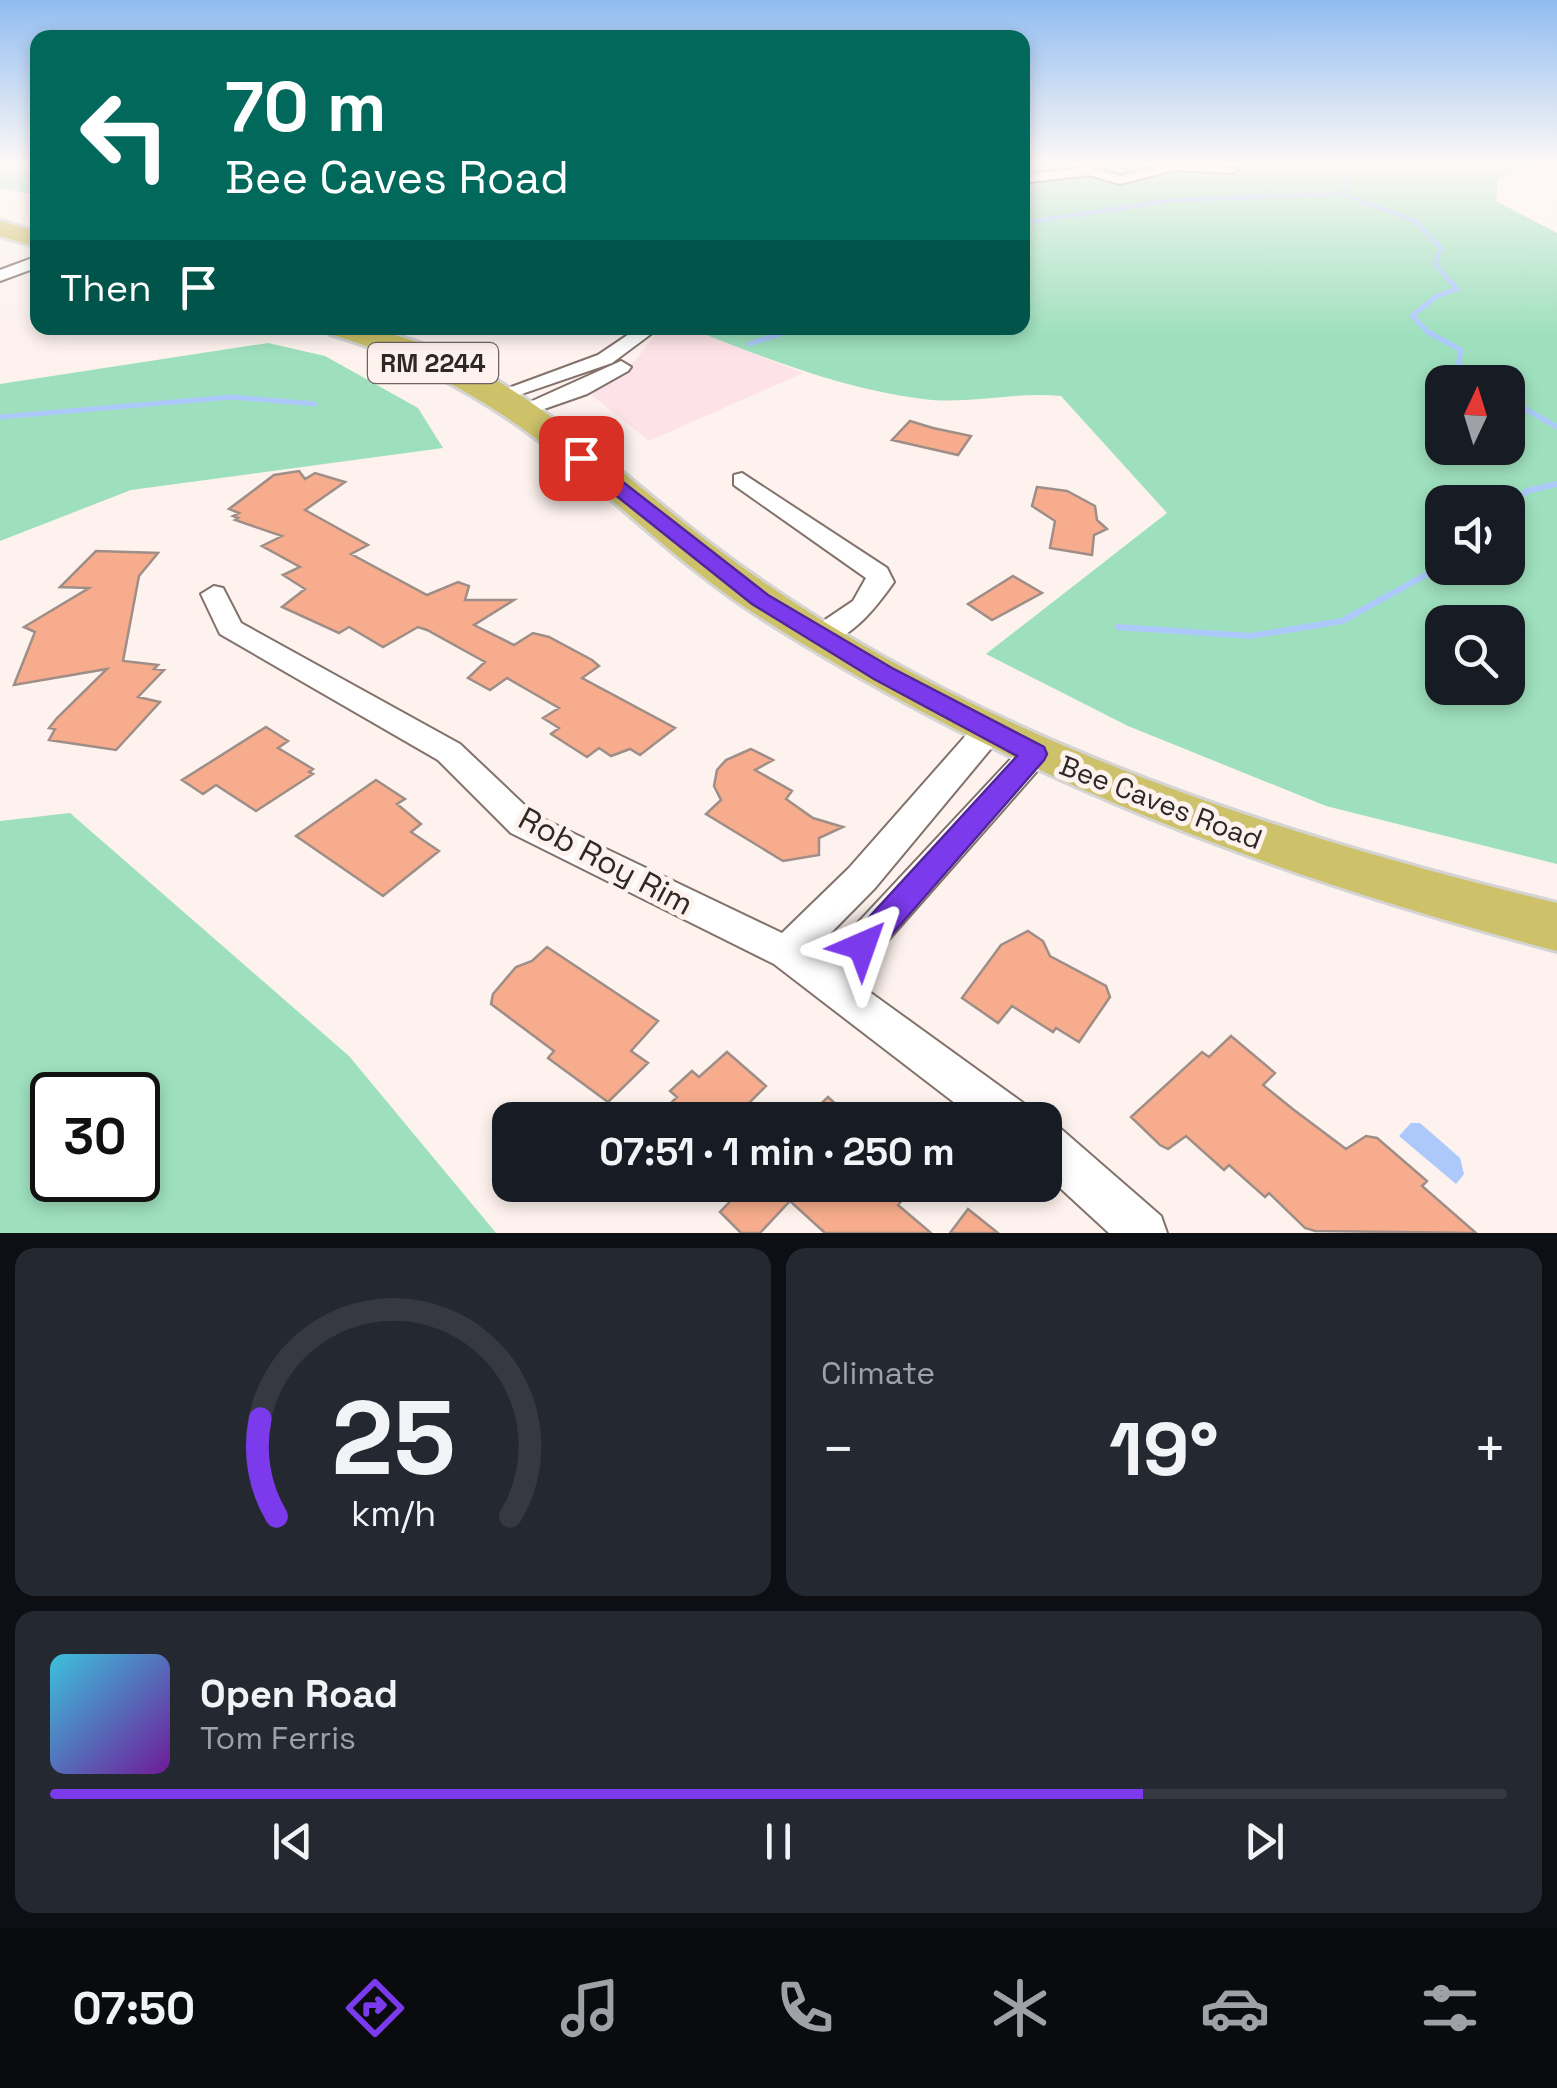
<!DOCTYPE html>
<meta charset="utf-8">
<style>
body{margin:0;font-family:"Space Grotesk",sans-serif;background:#242831;color:#f1f3f6;height:100vh;display:flex;flex-direction:column;font-size:38px;white-space:nowrap}
*{box-sizing:border-box;margin:0}
p{font-size:32px;color:#9ea1a6}
.icon{flex:none;width:55px;height:55px;fill:none;stroke:currentColor;stroke-width:2;stroke-linecap:round;stroke-linejoin:round}
.map{position:relative;height:1233px;overflow:hidden}
.drawer{display:flex;flex-direction:column;gap:15px;padding:15px;background:#0d0f14;flex:1}
.drawer>*{flex:none}
.hud{position:absolute;left:30px;top:30px;width:1000px;height:305px;border-radius:20px;box-shadow:0 5px 15px #0003;background:#00695c;color:#fff;overflow:hidden}
.needle{width:65px;rotate:4deg}
.fabs{position:absolute;left:1425px;top:365px;display:grid;gap:20px}
.fabs a{display:grid;place-items:center;width:100px;height:100px;border-radius:20px;background:#171b24;box-shadow:0 5px 15px #0003;font-size:50px}
.speed{position:absolute;left:30px;top:1072px;display:flex;gap:20px;font-size:50px;font-weight:700;text-align:center}
.speed>*{display:grid;place-content:center;width:130px;height:130px;border-radius:50%;background:#171b24;box-shadow:0 5px 15px #0003;line-height:1}
.speed .limit{border:5px solid #111;border-radius:15px;background:#fff;color:#111}
.pin{position:absolute;display:grid;place-items:center;width:85px;height:85px;color:#fff;margin:-42px;border-radius:20px;box-shadow:0 5px 15px #0006}
.me{position:absolute;width:110px;margin:-55px;rotate:43deg;stroke-linejoin:round;filter:drop-shadow(0 0 8px #0008)}
.turn{display:flex;align-items:center;gap:35px;height:210px;padding:0 30px;font-size:45px}
.turn .icon{width:130px;height:130px;stroke-width:2.5}
.turn b{display:block;font-size:70px;line-height:85px}
.then{display:flex;align-items:center;height:95px;padding:0 30px;background:#0003;gap:20px;font-size:38px}
.big{font-size:75px;font-weight:700;line-height:1.1}
.drawer .card{flex:1;display:flex;flex-direction:column;justify-content:center;gap:15px;min-width:0;padding:0 35px;border-radius:20px;background:#242831}
.drawer .dial{align-items:center;gap:0}
.dial svg{height:260px;overflow:visible;fill:none;stroke:#363941;stroke-width:7;stroke-linecap:round;text-anchor:middle}
.dial text{fill:#f1f3f6;stroke:none}
.song{display:flex;align-items:center;gap:30px}
.cover{width:120px;height:120px;border-radius:15px;background:linear-gradient(135deg,hsl(190 70% 55%),hsl(280 70% 35%))}
.played{height:10px;border-radius:5px;background:linear-gradient(90deg,#7c3aed 75%,#363941 75%)}
.keys{display:flex;justify-content:space-around;direction:ltr}
.heat{display:flex;justify-content:space-between;align-items:center;font-size:55px;direction:ltr}
.drawer .tiles{flex:1;display:grid;gap:15px;grid-template-columns:1fr 1fr}
.card:last-child{grid-column:span 2}
.trip{position:absolute;left:492px;top:1102px;width:570px;height:100px;border-radius:20px;background:#171b24;box-shadow:0 5px 15px #0003;font-weight:700;line-height:100px;text-align:center}
.dock{display:flex;height:160px;justify-content:space-around;align-items:center;background:#090b0e;color:#9ea1a6}
.dock .icon{width:70px;height:70px}
.dock .current{color:#7c3aed}
.dock b{font-size:45px;color:#f1f3f6}
.map>svg:first-child{display:block}
.commercial{fill:#fde2e7}
.green{fill:#9ee0bd;fill-rule:evenodd}
.water{fill:#adc9fc}
.lines{fill:none;stroke-linecap:round;stroke-linejoin:round}
.stream-far2{stroke:#adc9fc;stroke-width:4}
.stream-far1{stroke:#adc9fc;stroke-width:5}
.stream{stroke:#adc9fc;stroke-width:6}
.building{fill:#f7ad8d;stroke:#9f8e87;stroke-width:2.5}
.minor-casing{stroke:#82726b;stroke-width:4}
.primary-casing{stroke:#d5d4d4;stroke-width:6}
.minor{fill:#fff;fill-rule:evenodd}
.primary{fill:#cdc16a;fill-rule:evenodd}
.route{fill:#7c3aed;stroke:#51269a;stroke-width:2.5}
.labels{text-anchor:middle;dominant-baseline:central;stroke-width:10;stroke-linejoin:round;paint-order:stroke}
.shield{fill:#fdf2ed;stroke:#6d6562;stroke-width:2.5}
.shield-label{font-size:25px;font-weight:bold;fill:#2f2926}
.street-label{font-size:28px;fill:#2f2926;stroke:#fdf2ed}
.near-street-label{font-size:32px;fill:#2f2926;stroke:#fdf2ed}
</style>
<div class="map">
<svg width="1557" height="1233" viewBox="0 0 1557 1233">
<rect width="100%" height="100%" fill="#fdf2ed"/>
<path class="commercial" d="M660 328H689L803 373 649 441 588 392 636 360Z"/>
<path class="green" d="M0 163H37V195L0 188Z
M1023 163H1557H1535L1498 179 1496 201 1557 233V864L1326 806 1128 726 986 654 1167 513 1061 396C1015 391 969 405 923 399 841 389 765 358 689 328H1022ZM1442 382H1508V448H1442ZM1442 502H1508V568H1442ZM1442 622H1508V688H1442Z
M268 343 325 356 418 408 443 448 131 490 0 541V384Z
M70 813 349 1056 496 1233H0V821ZM52 1095H138V1180H52Z"/>
<path class="water" d="M1411 1123H1420L1460 1158 1464 1174 1456 1184 1399 1136Z"/>
<g class="lines">
<path class="stream-far2" d="M1343 194 1415 221 1441 248 1435 264 1453 285
M1022 223 1174 200 1343 194 1347 174 1340 163"/>
<path class="stream-far1" d="M1451 282 1457 289 1437 296 1412 316 1428 332 1461 350 1458 367 1483 382
M749 344 799 328
M1508 399 1557 427
M0 417 232 397 315 404"/>
<path class="stream" d="M1508 505 1527 491 1557 484
M1118 627 1251 636 1342 621 1442 566"/>
</g>
<path class="building" d="M910 421 933 428 971 436 958 455 892 440Z
M299 471 305 479 315 473 345 482 305 510 368 545 351 554 427 595 458 582 469 586 465 600H514L474 625 514 645 533 633 549 637 592 660 599 666 582 678 675 728 640 755 630 749 611 756 599 748 587 757 551 734 559 728 543 718 559 708 507 678 490 690 468 678 485 662 427 630 418 627 383 647 349 627 339 633 282 607 305 589 283 575 300 567 262 546 282 536 235 520 238 518 233 516 239 513 229 509 274 475Z
M1037 487 1067 491 1095 506 1097 520 1107 529 1094 535 1092 555 1050 548 1055 521 1032 506Z
M96 551 158 553 139 576 123 661 158 665 154 669 164 670 138 697 160 702 116 750 49 740 55 729 49 728 57 718 107 669 14 685 35 632 24 627 89 588 60 587Z
M1013 576 1042 593 992 620 968 604Z
M266 727 288 741 278 748 313 769 309 772 313 774 256 811 216 785 203 794 182 780Z
M751 749 773 760 755 770 792 791 786 799 813 818 843 827 819 838V855L783 861 706 814 721 800 714 786 717 770 726 760Z
M376 780 405 799 397 804 421 824 411 832 439 851 383 896 296 836Z
M1028 931 1043 941 1050 956 1106 986 1110 997 1079 1042 1056 1028 1053 1032 1012 1006 998 1023 962 998 1001 945Z
M547 947 658 1021 631 1051 648 1063 608 1102 548 1058 554 1051 491 1004 493 994 516 967 532 961Z
M1231 1036 1275 1073 1263 1085 1294 1110 1346 1149 1366 1136 1377 1138 1427 1181 1422 1186 1476 1233 1315 1231 1305 1228 1269 1193 1265 1197 1229 1165 1224 1170 1186 1136 1168 1149 1160 1145 1131 1117 1202 1052 1209 1057Z
M727 1052 766 1086 749 1103 768 1120H691L672 1102 677 1097 670 1091 692 1071 699 1077Z
M828 1097 853 1120H804Z
M746 1185H914L898 1205 931 1233H825L790 1201 760 1233H741L720 1212Z
M968 1209 998 1233H950Z"/>
<g class="lines">
<g class="minor-casing">
<path id="minor" d="M1172 163 1239 169 1232 173 1175 170 1120 184 1089 175 1022 183V175L1090 167 1120 176Z
M38 256V267L0 281V270Z
M638 328H659L612 363 504 400H490L487 396 598 355Z
M621 361 631 367 628 371 587 394 521 417 510 411Z
M742 473 887 568 894 582C877 606 844 651 810 642L806 636 810 630 853 601 866 578 734 485V475Z
M214 586 223 588 241 623 460 744 535 815 782 933 849 868 976 724H998L1003 732 998 740 875 888 813 951 824 959 1023 746H1045L1050 754 1045 762 853 980 1026 1105 1033 1120H977L774 964 511 833 438 760 220 634 201 594Z
M1045 1123 1061 1129 1161 1216 1167 1233H1109L1045 1174Z"/>
</g>
<g class="primary-casing">
<path id="primary" d="M0 221 38 232V247L0 236Z
M326 328C453 319 590 447 683 522 932 723 1250 829 1557 903V951C1272 876 1013 778 763 619 682 568 615 498 538 440 475 392 406 357 330 334Z"/>
</g>
<use href="#minor" class="minor"/>
<use href="#primary" class="primary"/>
</g>
<linearGradient id="sky" x2="0" y2="1"><stop stop-color="#90bcf0"/><stop offset="0.49" stop-color="#fef9f7"/><stop offset="1" stop-color="#fef9f7" stop-opacity="0"/></linearGradient>
<rect width="1557" height="335" fill="url(#sky)"/>
<path class="route" d="M574 454H587L768 595 892 668 1044 747 1047 754 1044 760 873 956 862 960 851 956 846 946 851 937 1017 756 874 679 752 604 574 462Z"/>
<g class="labels">
<rect class="shield" x="368" y="343" width="130" height="40" rx="8"/>
<g class="shield-label">
<text x="433" y="363">RM 2244</text>
</g>
<g class="street-label">
<text transform="translate(1161 802) rotate(21)">Bee Caves Road</text>
</g>
<g class="near-street-label">
<text transform="translate(606 861) rotate(28)">Rob Roy Rim</text>
</g>
</g>
</svg>
<div class="fabs">
<a><svg class="needle" viewBox="-14 -14 28 28"><path d="M0-13l5 13h-10z" fill="#e53935"/><path d="M0 13l5-13h-10z" fill="#9ea1a6"/></svg></a>
<a><svg class="icon" aria-label="sound" viewBox="0 0 24 24"><path d="M4 9h4l5-4v14l-5-4H4zM17 9q2 3 0 6"/></svg></a>
<a><svg class="icon" aria-label="search" viewBox="0 0 24 24"><circle cx="10" cy="10" r="6"/><path d="M15 15l6 6"/></svg></a>
</div>
<div class="speed"><div class="limit">30</div></div>
<div class="pin" style="left:581px;top:458px;background:#d93025"><svg class="icon" aria-label="arrive" viewBox="0 0 24 24"><path d="M6 21V4h12l-3 4 3 4H6"/></svg></div>
<svg class="me" style="left:862px;top:946px" viewBox="-20 -20 40 40"><path d="M0-17L14 15 0 8-14 15z" fill="#7c3aed" stroke="#fff" stroke-width="4"/></svg>
<div class="trip">07:51 · 1 min · 250 m</div>
<div class="hud">
<div class="turn"><svg class="icon" aria-label="left" viewBox="0 0 24 24"><path d="M17 20v-9H6M10 6l-5 5 5 5"/></svg><div><b>70 m</b>Bee Caves Road</div></div>
<div class="then">Then<svg class="icon" aria-label="arrive" viewBox="0 0 24 24"><path d="M6 21V4h12l-3 4 3 4H6"/></svg></div>
</div>
</div>
<section class="drawer">
<div class="tiles">
<div class="card dial"><svg viewBox="0 0 100 80">
<path d="M14 69A42 42 0 1 1 86 69"/>
<path d="M14 69A42 42 0 0 1 9 39" stroke="#7c3aed"/>
<text x="50" y="56" font-size="32" font-weight="700">25</text>
<text x="50" y="72" font-size="11">km/h</text>
</svg></div>
<div class="card"><p>Climate</p>
<div class="heat"><a>−</a><b class="big">19°</b><a>+</a></div>
</div>
<div class="card">
<div class="song"><i class="cover"></i><div><b>Open Road</b><p>Tom Ferris</p></div></div>
<div class="played"></div>
<div class="keys"><svg class="icon" aria-label="previous" viewBox="0 0 24 24"><path d="M18 5L8 12l10 7zM5 5v14"/></svg><svg class="icon" aria-label="pause" viewBox="0 0 24 24"><path d="M8 5v14M16 5v14"/></svg><svg class="icon" aria-label="next" viewBox="0 0 24 24"><path d="M6 5l10 7-10 7zM19 5v14"/></svg></div>
</div>
</div>
</section>
<nav class="dock">
<b>07:50</b>
<svg class="icon current" aria-label="directions" viewBox="0 0 24 24"><path d="M12 3l9 9-9 9-9-9zM9 14v-3h6M13 9l2 2-2 2"/></svg>
<svg class="icon" aria-label="music" viewBox="0 0 24 24"><path d="M9 18V5l10-2v13"/><circle cx="6" cy="18" r="3"/><circle cx="16" cy="16" r="3"/></svg>
<svg class="icon" aria-label="phone" viewBox="0 0 24 24"><path d="M5 4h4l2 5-3 2q2 4 5 5l2-3 5 2v4C11 20 4 13 5 4z"/></svg>
<svg class="icon" aria-label="climate" viewBox="0 0 24 24"><path d="M12 3v18M4 7l16 10M4 17L20 7"/></svg>
<svg class="icon" aria-label="car" viewBox="0 0 24 24"><path d="M5 17H2v-5l4-1 3-4h7l3 4 3 1v5h-3M9 17h6M6 11h13"/><circle cx="7" cy="17" r="2"/><circle cx="17" cy="17" r="2"/></svg>
<svg class="icon" aria-label="filters" viewBox="0 0 24 24"><path d="M4 7h16M4 17h16"/><circle cx="9" cy="7" r="2"/><circle cx="15" cy="17" r="2"/></svg>
</nav>
